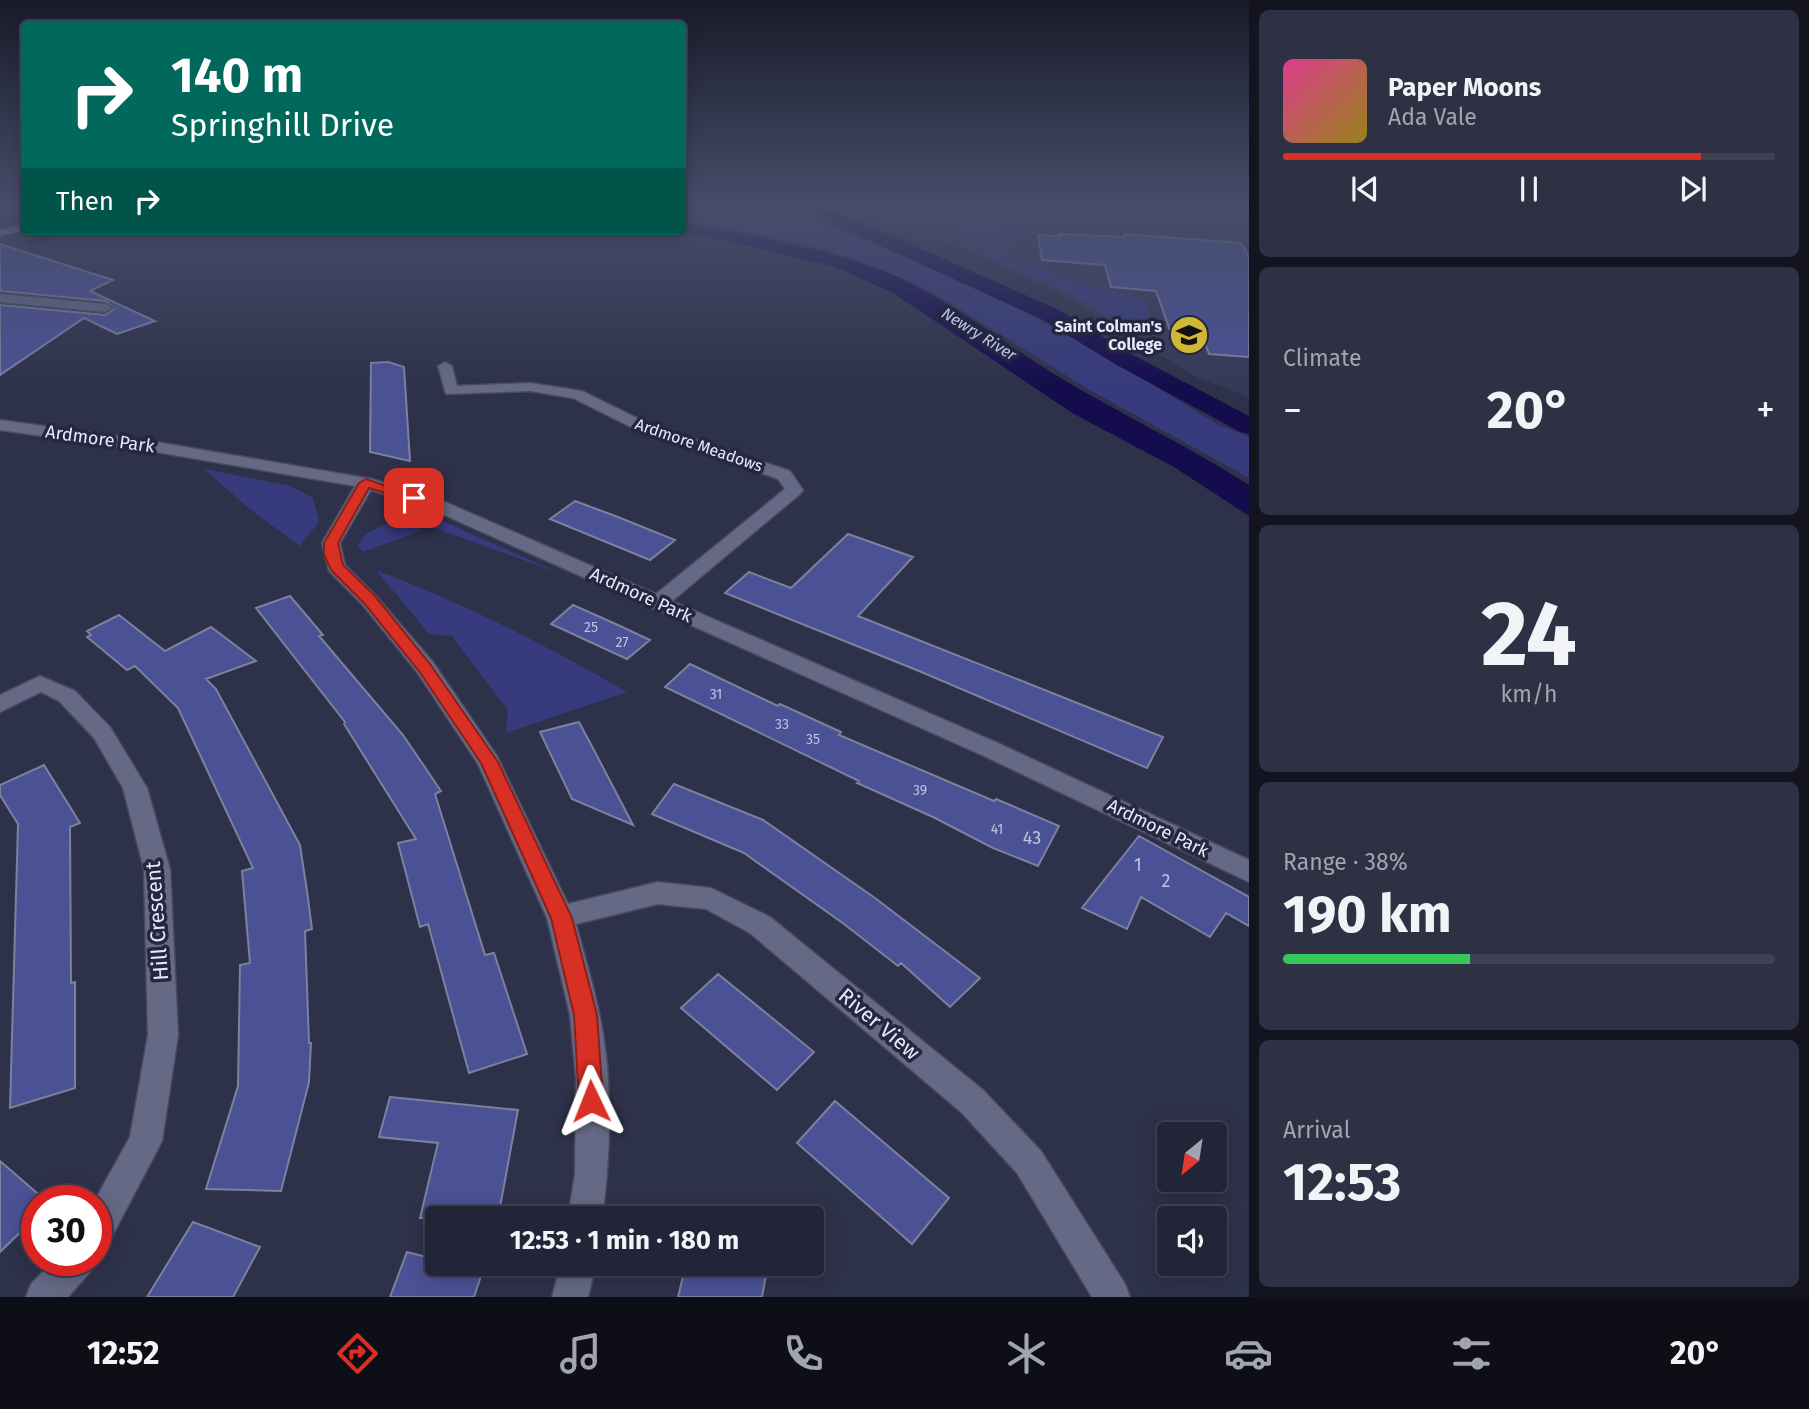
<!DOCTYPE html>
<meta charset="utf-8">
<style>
body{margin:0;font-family:"Fira Sans",sans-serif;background:#2e3143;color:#f1f3f6;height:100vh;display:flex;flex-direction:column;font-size:26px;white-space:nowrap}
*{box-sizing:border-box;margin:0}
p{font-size:23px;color:#a2a5ae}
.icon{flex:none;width:38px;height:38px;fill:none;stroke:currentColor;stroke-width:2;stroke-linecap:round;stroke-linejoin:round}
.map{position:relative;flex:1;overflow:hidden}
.sheet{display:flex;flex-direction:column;gap:10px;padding:10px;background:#13141f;width:560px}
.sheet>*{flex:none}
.banner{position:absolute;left:21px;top:21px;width:665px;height:214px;border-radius:7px;box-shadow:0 4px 18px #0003,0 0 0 2px #3f4253;background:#00695c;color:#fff;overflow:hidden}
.needle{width:46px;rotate:210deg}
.tools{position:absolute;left:1157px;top:1122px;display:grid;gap:14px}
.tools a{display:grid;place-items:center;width:70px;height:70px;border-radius:7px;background:#222538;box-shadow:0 4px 18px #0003,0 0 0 2px #3f4253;font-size:35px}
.speed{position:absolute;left:21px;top:1185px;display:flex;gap:14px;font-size:35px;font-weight:700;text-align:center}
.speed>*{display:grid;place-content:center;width:91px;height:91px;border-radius:50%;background:#222538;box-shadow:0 4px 18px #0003,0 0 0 2px #3f4253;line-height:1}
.speed .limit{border:10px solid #d22;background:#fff;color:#111}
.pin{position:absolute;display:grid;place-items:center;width:60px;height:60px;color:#fff;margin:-30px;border-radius:14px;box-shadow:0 4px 10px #0006}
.me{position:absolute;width:77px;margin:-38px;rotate:358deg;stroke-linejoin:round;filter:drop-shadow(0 0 5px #0008)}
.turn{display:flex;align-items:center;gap:24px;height:147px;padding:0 35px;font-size:32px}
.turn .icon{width:91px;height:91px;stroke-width:2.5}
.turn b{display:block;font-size:49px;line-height:60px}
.then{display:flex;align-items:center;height:66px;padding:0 35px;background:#0003;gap:14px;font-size:26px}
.big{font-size:52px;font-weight:700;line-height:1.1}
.sheet .widget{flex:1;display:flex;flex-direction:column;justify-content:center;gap:10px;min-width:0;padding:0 24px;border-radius:10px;background:#2e3143}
.sheet .dial{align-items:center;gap:0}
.dial b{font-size:91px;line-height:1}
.song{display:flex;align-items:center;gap:21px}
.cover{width:84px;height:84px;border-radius:10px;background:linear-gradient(135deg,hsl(330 70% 55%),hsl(50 70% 35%))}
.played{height:7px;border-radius:4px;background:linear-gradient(90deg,#d93025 85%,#3f4253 85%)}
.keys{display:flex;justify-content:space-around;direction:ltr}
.heat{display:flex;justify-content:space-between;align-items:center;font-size:38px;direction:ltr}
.charge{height:10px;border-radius:5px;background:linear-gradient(90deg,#34c759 38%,#3f4253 0)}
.trip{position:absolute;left:425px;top:1206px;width:399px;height:70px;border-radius:7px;background:#222538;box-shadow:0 4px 18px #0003,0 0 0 2px #3f4253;font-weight:700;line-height:70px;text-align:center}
.tab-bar{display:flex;height:112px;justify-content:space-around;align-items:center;background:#0e0f16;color:#a2a5ae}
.tab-bar .icon{width:49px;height:49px}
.tab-bar .active{color:#d93025}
.tab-bar b{font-size:32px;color:#f1f3f6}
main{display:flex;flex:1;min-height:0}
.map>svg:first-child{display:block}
.built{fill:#353958}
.green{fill:#373a7c}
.water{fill:#140c4c}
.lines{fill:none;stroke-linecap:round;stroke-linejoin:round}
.stream{fill:#140c4c;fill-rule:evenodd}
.canal{fill:#140c4c;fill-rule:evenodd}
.building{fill:#4b5195;stroke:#7c819e;stroke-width:2}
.minor-casing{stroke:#484b5f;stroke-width:3}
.trunk-casing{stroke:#484b5f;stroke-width:3}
.minor{fill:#656985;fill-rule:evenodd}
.trunk{fill:#858ddc;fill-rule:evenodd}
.route{fill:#d93025;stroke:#8d1f18;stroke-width:2}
.labels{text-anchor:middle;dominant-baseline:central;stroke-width:7;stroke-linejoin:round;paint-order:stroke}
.number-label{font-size:14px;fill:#bfc3e0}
.far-poi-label{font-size:16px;font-weight:bold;fill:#e6e9f9;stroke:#24273f;text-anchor:end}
.far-water-label{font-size:16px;font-style:italic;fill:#bfc6ee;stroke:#24273f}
.far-street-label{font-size:16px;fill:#e6e9f9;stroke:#24273f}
.street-label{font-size:18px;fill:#e6e9f9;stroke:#24273f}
.near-number-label{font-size:18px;fill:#bfc3e0}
.near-street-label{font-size:21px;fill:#e6e9f9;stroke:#24273f}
</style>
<main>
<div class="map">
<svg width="1249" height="1297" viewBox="0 0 1249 1297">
<rect width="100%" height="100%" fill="#2e314a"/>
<path class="built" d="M847 206H1249V397L1196 377 1061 294 964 249 900 231Z"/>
<path class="green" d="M683 206H796L825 224 971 285 1034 317 1089 346 1217 424 1249 437V478L1088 389 931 291 863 261 803 243 683 219Z
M903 206H1104L975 236Z
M1192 206H1200C1184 234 1144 228 1116 222Z
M1028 225 1033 228 1005 245 1007 258 1090 287 1125 292 1143 299 1155 327C1124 331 1092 305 1066 292 1032 274 996 260 962 244L974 238Z
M204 469 291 486 313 498 319 522 300 546 252 511Z
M419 515 436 518 559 573 401 516Z
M393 522 423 530 363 552 358 546C363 532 380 526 393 522Z
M376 570C466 604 544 644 627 692L506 733 508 710 452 636 429 634Z"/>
<path class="water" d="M683 222C748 234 815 246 878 269 942 293 994 337 1051 372 1116 412 1185 444 1249 485V516L1174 467 1074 414 893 293 833 266 682 231Z"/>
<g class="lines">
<path class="stream" d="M71 231H83L28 243 25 241Z"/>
<path class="canal" d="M800 206H824L1057 309 1131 354 1249 416V434L1240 432 1115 364 1041 319 803 210Z"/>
</g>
<path class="building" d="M1060 234 1125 237 1124 234 1241 243 1249 257V357L1209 354 1204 341 1173 339 1156 291 1111 287 1105 265 1042 260 1038 235 1061 236Z
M0 244 113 280 90 291 155 321 117 334 84 318 0 375V305L105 315 114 309 105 301 0 291Z
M388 362 404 367 410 461 370 452 371 363Z
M575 501 618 517 675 540 650 560 550 519Z
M848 534 913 557 858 616 1163 737 1147 768 919 671 725 593 749 572 791 588Z
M290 596 323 635 319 636 403 735 441 791 435 794 485 955 494 953 527 1054 469 1073 428 924 420 927 398 843 416 839 344 724 345 722 256 608Z
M573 605 618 625 650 640 627 659 551 624Z
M119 615 165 651 211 627 256 661 206 679 216 689 300 845 307 891 312 929 305 931 309 1043H311L309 1082 281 1191 206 1189 238 1086 240 965 250 963 242 871 253 868 178 708 135 666 127 670 87 637 91 635 87 631Z
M690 664 778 706 780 704 841 732 839 735 994 801 996 799 1059 826 1038 866 993 848 933 817 857 783 859 781 665 687Z
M579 722 595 752 633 825 572 799 540 732Z
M44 765 80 823 70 827 71 983 75 982V1088L10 1108 18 824 0 795V785Z
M674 784 763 820 875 898 980 978 950 1007 901 963 898 966 844 924 744 853 652 814Z
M1139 836 1249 897V926L1226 913 1210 937 1141 897 1127 929 1082 908Z
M718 974 814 1052 777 1090 681 1008Z
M390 1097 518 1110 498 1218H420L438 1143 379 1137Z
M835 1101 949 1198 912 1244 797 1143Z
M0 1161 37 1193V1216L0 1252Z
M193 1222 260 1247 233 1297H147Z
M407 1252 438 1260V1264H449L482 1273 474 1297H390Z
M686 1264H768L762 1297H678Z"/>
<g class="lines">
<g class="minor-casing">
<path id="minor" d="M0 294 105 304 112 308 105 312 0 302Z
M445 362 452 366 457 386 530 383 582 391 645 422 790 471 803 490 800 494 672 601 1000 744 1249 860V882L984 756 433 510 371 490 340 543 345 565 376 596 433 662 497 756 568 904 658 882 711 888 770 917 983 1090 1041 1151 1125 1284 1130 1297H1092L1017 1173 961 1112 750 933 706 909 658 904 576 924C584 954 593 983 599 1013 613 1076 611 1154 602 1218H568L575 1174 576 1077 570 1015 547 918 478 764 417 672 362 604 329 571 322 543 355 486 150 451 0 430V420L150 441 372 479 445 502 656 594 785 489 778 479 633 428 573 398 530 391 446 394 438 366Z
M40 676 75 691 110 727 147 788 170 869 178 1035 162 1141 108 1244 96 1249 95 1200 130 1137 148 1035 144 869 123 788 94 738 59 701 41 692 0 712V695Z
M54 1260H96L90 1272 68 1297H26L31 1284Z
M561 1264H596L588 1297H552Z"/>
</g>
<g class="trunk-casing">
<path id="trunk" d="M24 224V230L0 236V230Z"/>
</g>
<use href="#minor" class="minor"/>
<use href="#trunk" class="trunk"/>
</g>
<linearGradient id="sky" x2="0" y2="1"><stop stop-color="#191b29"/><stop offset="0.53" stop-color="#464e6b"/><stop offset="1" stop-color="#464e6b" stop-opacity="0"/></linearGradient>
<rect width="1249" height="388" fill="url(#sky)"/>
<path class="route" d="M366 479 421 498 414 502 369 488 338 543 343 565 375 596 430 664 498 762 572 918 597 1015 603 1101 600 1109 591 1112 583 1109 579 1101 574 1015 551 918 481 763 419 671 364 603 331 570 324 554V543L359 483Z"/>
<defs>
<g id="school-disc" transform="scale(2.0125)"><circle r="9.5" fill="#d0b736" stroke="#24273f"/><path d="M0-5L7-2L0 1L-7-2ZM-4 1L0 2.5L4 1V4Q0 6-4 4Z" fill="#111"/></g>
</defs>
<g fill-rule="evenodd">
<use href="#school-disc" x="1189" y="335"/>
</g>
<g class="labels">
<g class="number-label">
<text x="591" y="627">25</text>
<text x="622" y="642">27</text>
<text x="716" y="694">31</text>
<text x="782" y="724">33</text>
<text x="813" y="739">35</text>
<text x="920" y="790">39</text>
<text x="997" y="829">41</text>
</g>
<g class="far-poi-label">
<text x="1162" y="326">Saint Colman's<tspan x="1162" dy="18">College</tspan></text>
</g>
<g class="far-water-label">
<text transform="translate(979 334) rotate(32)">Newry River</text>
</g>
<g class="far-street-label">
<text transform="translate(699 445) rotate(19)">Ardmore Meadows</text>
</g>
<g class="street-label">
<text transform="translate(100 439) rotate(8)">Ardmore Park</text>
<text transform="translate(641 595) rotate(24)">Ardmore Park</text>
<text transform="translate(1158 828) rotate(26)">Ardmore Park</text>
</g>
<g class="near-number-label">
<text x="1032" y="838">43</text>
<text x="1138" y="865">1</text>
<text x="1166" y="881">2</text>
</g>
<g class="near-street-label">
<text transform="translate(157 921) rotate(-94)">Hill Crescent</text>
<text transform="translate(879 1024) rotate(40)">River View</text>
</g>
</g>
</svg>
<div class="tools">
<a><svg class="needle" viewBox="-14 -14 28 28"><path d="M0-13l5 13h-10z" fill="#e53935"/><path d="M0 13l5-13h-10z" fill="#a2a5ae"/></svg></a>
<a><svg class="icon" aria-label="sound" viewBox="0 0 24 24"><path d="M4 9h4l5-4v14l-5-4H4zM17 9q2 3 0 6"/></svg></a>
</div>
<div class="speed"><div class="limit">30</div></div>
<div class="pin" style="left:414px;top:498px;background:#d93025"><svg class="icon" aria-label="arrive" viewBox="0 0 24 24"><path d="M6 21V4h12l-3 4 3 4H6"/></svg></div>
<svg class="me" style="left:591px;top:1101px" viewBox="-20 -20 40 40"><path d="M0-17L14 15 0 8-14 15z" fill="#d93025" stroke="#fff" stroke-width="4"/></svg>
<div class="trip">12:53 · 1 min · 180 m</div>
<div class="banner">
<div class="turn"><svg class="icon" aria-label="right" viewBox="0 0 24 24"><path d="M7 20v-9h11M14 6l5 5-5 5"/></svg><div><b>140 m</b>Springhill Drive</div></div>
<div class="then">Then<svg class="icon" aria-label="right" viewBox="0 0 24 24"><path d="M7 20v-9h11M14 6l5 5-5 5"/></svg></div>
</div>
</div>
<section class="sheet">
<div class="widget">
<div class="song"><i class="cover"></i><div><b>Paper Moons</b><p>Ada Vale</p></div></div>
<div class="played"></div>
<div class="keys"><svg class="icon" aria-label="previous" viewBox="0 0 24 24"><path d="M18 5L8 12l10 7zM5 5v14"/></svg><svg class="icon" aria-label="pause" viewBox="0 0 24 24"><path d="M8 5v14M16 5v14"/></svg><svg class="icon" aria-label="next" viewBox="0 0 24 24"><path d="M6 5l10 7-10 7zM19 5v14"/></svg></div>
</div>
<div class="widget"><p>Climate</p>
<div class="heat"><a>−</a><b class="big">20°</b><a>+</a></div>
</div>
<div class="widget dial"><b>24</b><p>km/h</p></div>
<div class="widget"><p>Range · 38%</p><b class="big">190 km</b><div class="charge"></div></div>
<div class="widget"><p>Arrival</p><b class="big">12:53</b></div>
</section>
</main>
<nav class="tab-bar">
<b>12:52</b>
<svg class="icon active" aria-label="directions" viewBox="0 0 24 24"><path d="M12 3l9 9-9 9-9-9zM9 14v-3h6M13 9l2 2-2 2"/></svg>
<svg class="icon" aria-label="music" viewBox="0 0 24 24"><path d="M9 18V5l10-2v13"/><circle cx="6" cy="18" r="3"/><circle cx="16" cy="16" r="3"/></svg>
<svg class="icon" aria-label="phone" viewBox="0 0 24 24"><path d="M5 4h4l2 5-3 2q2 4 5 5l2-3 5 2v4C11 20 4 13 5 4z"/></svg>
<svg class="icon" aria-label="climate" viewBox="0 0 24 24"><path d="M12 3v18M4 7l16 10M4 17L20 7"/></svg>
<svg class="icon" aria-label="car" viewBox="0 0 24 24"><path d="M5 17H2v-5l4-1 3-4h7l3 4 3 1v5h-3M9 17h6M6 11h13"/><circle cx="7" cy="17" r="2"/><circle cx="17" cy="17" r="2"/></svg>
<svg class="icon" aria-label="filters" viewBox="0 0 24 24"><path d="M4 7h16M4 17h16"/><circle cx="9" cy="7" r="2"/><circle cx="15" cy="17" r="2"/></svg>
<b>20°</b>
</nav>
